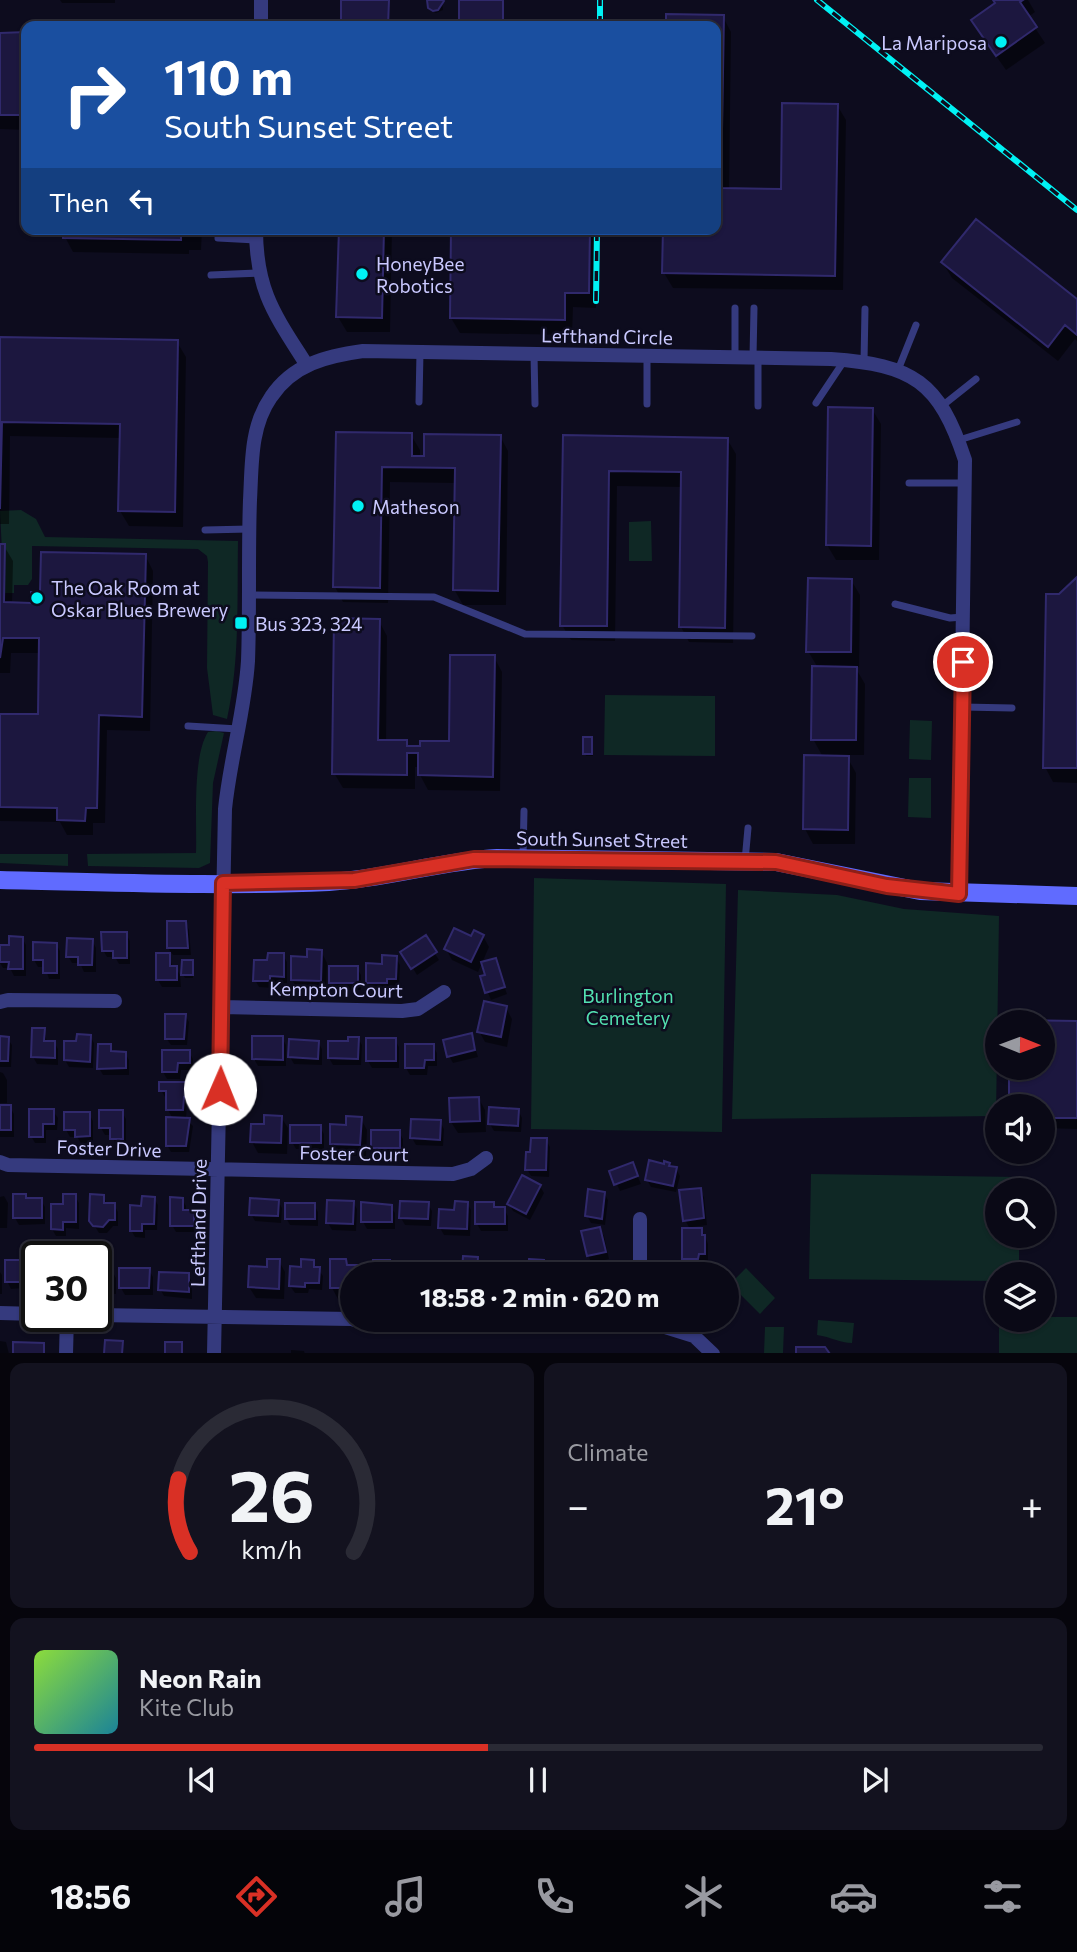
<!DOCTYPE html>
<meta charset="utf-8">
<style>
body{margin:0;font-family:Commissioner,sans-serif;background:#13121f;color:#f1f3f6;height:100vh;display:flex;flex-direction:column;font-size:26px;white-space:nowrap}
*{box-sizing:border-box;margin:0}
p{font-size:23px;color:#999aa1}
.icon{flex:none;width:38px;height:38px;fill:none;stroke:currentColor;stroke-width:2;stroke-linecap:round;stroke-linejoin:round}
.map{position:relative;height:1353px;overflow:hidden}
.details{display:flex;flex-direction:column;gap:10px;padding:10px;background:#06050c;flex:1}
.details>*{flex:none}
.banner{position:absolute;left:21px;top:21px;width:700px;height:214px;border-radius:14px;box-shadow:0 2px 5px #0004,0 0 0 2px #2a2a35;background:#1a4fa0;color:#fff;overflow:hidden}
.needle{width:46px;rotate:91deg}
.buttons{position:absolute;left:985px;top:1010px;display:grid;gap:14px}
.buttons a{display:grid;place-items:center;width:70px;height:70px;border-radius:50%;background:#0a0916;box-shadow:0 2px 5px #0004,0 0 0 2px #2a2a35;font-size:35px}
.speed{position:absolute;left:21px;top:1241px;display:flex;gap:14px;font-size:35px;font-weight:700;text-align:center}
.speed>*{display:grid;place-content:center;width:91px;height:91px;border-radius:50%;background:#0a0916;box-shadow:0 2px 5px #0004,0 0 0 2px #2a2a35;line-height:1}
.speed .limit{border:4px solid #111;border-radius:10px;background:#fff;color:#111}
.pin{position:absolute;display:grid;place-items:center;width:60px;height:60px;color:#fff;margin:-30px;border:4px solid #fff;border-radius:50%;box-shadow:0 2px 7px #0007}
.me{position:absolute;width:77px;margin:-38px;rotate:1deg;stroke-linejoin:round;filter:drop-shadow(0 0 5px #0008)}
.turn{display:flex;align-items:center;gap:24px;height:147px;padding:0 28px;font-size:32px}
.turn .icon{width:91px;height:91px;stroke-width:2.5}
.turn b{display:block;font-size:49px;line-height:60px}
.then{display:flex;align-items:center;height:66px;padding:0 28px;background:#0003;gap:14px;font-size:26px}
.big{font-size:52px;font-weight:700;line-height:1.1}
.details .card{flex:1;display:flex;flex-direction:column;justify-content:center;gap:10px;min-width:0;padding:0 24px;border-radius:14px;background:#13121f}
.details .dial{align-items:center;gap:0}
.dial svg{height:182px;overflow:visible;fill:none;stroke:#2a2a35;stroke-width:7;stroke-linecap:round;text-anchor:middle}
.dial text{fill:#f1f3f6;stroke:none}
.song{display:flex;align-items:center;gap:21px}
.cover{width:84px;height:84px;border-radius:10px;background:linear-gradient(135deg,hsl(90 70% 55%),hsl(190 70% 35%))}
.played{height:7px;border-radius:4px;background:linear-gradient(90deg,#d93025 45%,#2a2a35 45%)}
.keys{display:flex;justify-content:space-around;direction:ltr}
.heat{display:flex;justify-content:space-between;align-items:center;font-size:38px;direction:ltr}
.details .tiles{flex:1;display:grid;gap:10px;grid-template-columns:1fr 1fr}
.card:last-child{grid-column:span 2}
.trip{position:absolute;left:340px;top:1262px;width:399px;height:70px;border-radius:35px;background:#0a0916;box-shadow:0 2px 5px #0004,0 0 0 2px #2a2a35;font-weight:700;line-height:70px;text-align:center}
.menu{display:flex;height:112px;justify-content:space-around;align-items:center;background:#040409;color:#999aa1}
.menu .icon{width:49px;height:49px}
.menu .active{color:#d93025}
.menu b{font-size:32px;color:#f1f3f6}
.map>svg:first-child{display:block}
.green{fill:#0f2825}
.shadow{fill:#0007}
.building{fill:#1c173f;stroke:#30296c;stroke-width:2}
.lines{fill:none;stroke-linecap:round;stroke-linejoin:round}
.lane{stroke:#353a7e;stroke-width:7}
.street{stroke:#353a7e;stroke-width:14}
.secondary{stroke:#606bff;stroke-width:18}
.rail-casing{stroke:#00f2f4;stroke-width:6}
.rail{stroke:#0d0c1e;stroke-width:3.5;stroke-dasharray:10;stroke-linecap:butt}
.route-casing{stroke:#8d1f18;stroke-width:18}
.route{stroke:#d93025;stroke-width:12}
.poi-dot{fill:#00f2f4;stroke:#0d0c1e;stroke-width:2.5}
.labels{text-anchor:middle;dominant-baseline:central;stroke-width:5;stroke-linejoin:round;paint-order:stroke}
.poi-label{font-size:19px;fill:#cac9ff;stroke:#0d0c1e;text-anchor:start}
.street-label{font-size:19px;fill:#cac9ff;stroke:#0d0c1e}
.park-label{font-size:19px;fill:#53e0b0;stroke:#0d0c1e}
</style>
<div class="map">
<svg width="1077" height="1354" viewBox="0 0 1077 1354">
<rect width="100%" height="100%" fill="#0d0c1e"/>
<path class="green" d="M21 510 36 519 45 537 238 541C237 600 240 661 227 719L213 715 207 668 208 562 207 556 198 549 32 546V579L28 585H14V593H4L0 511Z
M651 521 652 561H629V522Z
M605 695 715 696V756L604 755Z
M910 720 932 721 931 760 909 759Z
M216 731 224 733 213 783 210 863 199 868 88 866 87 854 196 853C197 822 192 757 208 732Z
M909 778H931V818L908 817Z
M0 854H68V866L0 863Z
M534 878 726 884 722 1132 531 1129Z
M738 890 837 895 904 909 999 916 996 1116 732 1119Z
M811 1174 1020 1177V1190H998V1236H1019V1274H998L997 1281 809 1279Z
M746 1268 775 1298 760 1314 730 1284Z
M1043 1317H1077V1353H999V1320H1043Z
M818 1320 854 1323 852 1343C840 1343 831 1337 817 1335Z
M765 1327H784L783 1353H764Z"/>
<path class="shadow" d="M60 0H115V3H62Z
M343 0H389V26H342Z
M429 0H442L443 10 436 13 432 11Z
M995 0H1028L1035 12 1028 17 1045 43 1006 70 982 36 997 4Z
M668 16 723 17 731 32 729 189 782 190 837 105 846 120 843 290 673 288 664 273 716 229V26H668Z
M26 34V130L0 129V35Z
M65 229H202L201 250H189V254L73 252 65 237Z
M340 229H392L390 332H347L338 317Z
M453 229H597L596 308 573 307 572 335 460 333 451 318Z
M943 263 1077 301V341L1075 339 1058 361 952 278Z
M0 339 177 342 186 357 183 527 129 526 120 511 121 438 10 436 9 524H0Z
M872 409 881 424 879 560H836L827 545Z
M337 433 411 435 420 450V458L500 436 508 451 506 605H463L454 589 456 483 390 482 388 603 343 602 335 587Z
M565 437 727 439 736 454 733 643 689 642 681 627 683 487 617 486 615 641 571 640 562 625Z
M0 546H4L13 561 12 604 33 605 42 594 145 555 153 571 150 731 107 730 105 823H93V835H67L60 822 0 821V715L39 716 41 653H11L10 673H0Z
M1077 579V783L1053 782 1045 767 1059 596Z
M851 580 860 595 859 667H855L865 684 864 755H846L856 773 855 844H813L805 829 823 757 813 739 818 668 808 651Z
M379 621 387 636 386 742H406L410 748 450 743 494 657 502 672 500 791 428 790 420 775V767H415V789L343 788 334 773Z
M591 738 593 756H586L585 753Z
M185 922 189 930 191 955H173L168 948Z
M126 934 130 941V964H119L115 957H107L103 950Z
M483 936 489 947 478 972 452 960 446 949Z
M22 938 26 945V976H14L10 968H3L0 963V946H11Z
M425 938 439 960 417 975 403 952Z
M92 940 96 948V972H84L80 963H72L68 956Z
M56 944 60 951V979H49L45 967H38L34 960Z
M321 951 327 963 326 992 299 991 292 980 309 959Z
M169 955 173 968H176L180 975 181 987H162L158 980Z
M283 955 287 962V983H273V988L259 987 255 980 269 962Z
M396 958 400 965 399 986 390 985V990L371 989 367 982 383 966Z
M495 960 507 994 491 1000 482 978 487 976Z
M192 962 193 978H185L183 975Z
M357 968 361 975V990H334L330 983Z
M506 1008 512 1019 507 1047 485 1042 479 1031Z
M185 1015 189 1022 187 1045H171L166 1038Z
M1043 1022 1077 1023V1129L1043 1128V1106H1010L1011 1068H1043Z
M44 1030 47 1042H54L58 1049V1065L37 1064 33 1057Z
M471 1035 478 1057 453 1063 449 1056Z
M90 1036 94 1043 93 1068 69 1067 65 1060 78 1043Z
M0 1038H7L12 1045 11 1067H0Z
M282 1038 286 1045V1066H258L254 1059Z
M358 1038 362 1045 361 1065H333L329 1058Z
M395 1040 399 1047V1068H372L368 1061Z
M318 1042 322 1049V1065L294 1064 290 1057Z
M110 1046 114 1053H125L129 1060V1075H103L99 1068Z
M433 1046 437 1053V1066H428L427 1075H410L406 1068Z
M189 1052 193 1059V1070H181L180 1079H167L163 1072Z
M0 1072 3 1073 7 1080V1103H0Z
M189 1084 193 1091V1103H187L186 1119 193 1126 189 1152H171L167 1145 173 1119 168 1110V1098L165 1097 161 1090Z
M479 1099 485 1110 486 1132 458 1133 451 1122Z
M0 1107H10L14 1114V1137H0Z
M518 1110 522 1118 521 1132 494 1131 490 1124Z
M53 1111 58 1118 57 1130H46V1143H35L31 1136Z
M122 1112 126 1119V1145H116L112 1135H105L101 1128Z
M89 1114 93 1121V1143H81L77 1137H70L66 1130Z
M281 1117 288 1128 287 1154 258 1153 252 1142 265 1126Z
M361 1119 367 1130 366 1156 338 1155 331 1143 348 1126Z
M440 1122 444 1129 443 1146 416 1145 412 1138Z
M320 1127 324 1134V1149H296L292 1142Z
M399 1132 403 1139V1154L377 1155 373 1148Z
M546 1140 550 1147 549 1177 531 1176 527 1169 532 1154Z
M632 1164 641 1184 620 1191 611 1172Z
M669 1164 671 1168 676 1169 680 1176 676 1192 651 1187 647 1180Z
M540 1186 544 1193 530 1220 513 1211 509 1204Z
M700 1190 704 1197 707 1225 692 1227V1229H701L705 1236 708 1244V1260H702V1265H687L683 1258 690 1229 685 1220Z
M604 1193 608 1200 605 1225 591 1223 587 1216Z
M4 1196 8 1203 7 1228H0V1197Z
M25 1196 27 1200H41L45 1207V1224L19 1225 15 1218Z
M75 1196 79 1203V1229L66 1228V1236H56L52 1229 65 1206Z
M103 1196 107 1203 114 1205 118 1212V1226H113L107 1233H99L91 1220Z
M154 1198 158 1205 157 1230H145V1238L135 1237 131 1230 143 1207Z
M182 1199 186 1206V1212H193L197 1219V1232H176L172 1225Z
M278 1201 282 1208 281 1223 255 1221 251 1214Z
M353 1202 357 1209 356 1231 332 1230 328 1223Z
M467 1203 471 1210 470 1236 444 1235 440 1228Z
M493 1203 496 1209H504L508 1216V1231H481L477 1224Z
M428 1204 432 1211 431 1226 405 1225 401 1218Z
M314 1205 318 1212V1226L290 1225 286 1218Z
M390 1206 395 1213V1229H367L363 1222Z
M600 1229 604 1236 609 1259 592 1263 588 1256 583 1233Z
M477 1259 483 1270V1274H449H464Z
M279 1261 285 1272 284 1299 256 1298 249 1287Z
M345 1261 349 1267H359L363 1274H352V1299H338L332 1288Z
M24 1262 29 1270H35L37 1273V1293H25L23 1288 11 1289 7 1281Z
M313 1262 323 1276 322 1290 309 1289 308 1293H295L290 1286Z
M673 1269H687L689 1274H673Z
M96 1270 112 1271 116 1278V1294L96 1293Z
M149 1270 153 1277V1295H125L121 1288Z
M0 1272 2 1275V1294H0Z
M188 1275 192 1282V1299L164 1296 160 1289Z
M0 1341 6 1342 9 1354H0Z
M291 1350 304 1351 305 1354H291Z"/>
<path class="building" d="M341 0H389L388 26H341Z
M427 0H443L444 1 438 10 433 11 428 8Z
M459 0H503V26H459Z
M993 0H1023L1020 2 1037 27 996 56 971 20 995 3Z
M666 14 724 15 721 188 781 189 782 103 838 104 835 276 662 273 663 229H716V26H666Z
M26 32V115H0V33Z
M976 219 1077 299V335L1065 325 1048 347 941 262Z
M63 229H194V235H181V240L63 238Z
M339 229H384L382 318 336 317Z
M451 229H590L589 293H565V320L450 318Z
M0 337 178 340 175 512 118 511 120 424 2 422 0 509Z
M828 407 873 408 871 546 826 545Z
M336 432 412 433V456H424V434L501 435 498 591 453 590 455 468 382 467 380 588 333 587Z
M563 435 728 438 725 628 679 627 681 472 609 471 607 626H560Z
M0 544H5L4 602 31 603V592H40L41 552 146 554 142 717 99 715 97 808H86L85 821 57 820V808L0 807V714H38L39 638H3L0 658Z
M1077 577V768H1043L1046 594H1059Z
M808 578 852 579 851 652H806Z
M334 618 380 619 378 740H407V746H420V741H449L450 655H495L493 777 418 775V753H407V775L332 774Z
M812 666 857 667 856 740H811Z
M583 737H592V754H583Z
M804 755 849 756 848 830 803 829Z
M167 921H186L188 948H167Z
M454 928 471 936 474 930 484 935 471 962 444 949Z
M101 932H127V958H113V951H102Z
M426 935 437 952 411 969 400 952Z
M9 936 23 937V969H8L9 962H0V945H9Z
M67 938 93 939 92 965H78V957H66Z
M33 942 57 943V973H43V960H33Z
M307 949 322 950 321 981 291 980V956L307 957Z
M156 953H170V966H177V980H156Z
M268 953H284V977L270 976V981H253L254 960H267Z
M382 955 397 956 396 979H387V983H366V963L382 964Z
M496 958 505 987 485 993 480 976 485 975 481 962Z
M182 960H193V975H181Z
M329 966H358V983H329Z
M484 1001 507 1006 501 1037 477 1032Z
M165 1014H186L184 1039H165Z
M1010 1020 1077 1021V1118H1043V1106H1009V1068H1043V1022H1010Z
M32 1028H45L44 1041H55V1058L31 1057Z
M472 1033 475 1050 447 1057 443 1040Z
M77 1034 91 1035 90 1062 64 1060V1041H76Z
M0 1036 9 1037 8 1061H0Z
M252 1036H283V1060L252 1059Z
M348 1037H359L358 1059 328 1058V1041H348Z
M366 1038H396V1061H366Z
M289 1039 319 1041 318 1059 288 1057Z
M98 1044H111V1051L126 1052V1068L97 1069Z
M405 1044H434V1060H425L424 1068H405Z
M162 1050H190V1063H178L177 1072H162Z
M159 1082H190V1097H184L183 1110H166V1091H159Z
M479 1097 480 1121 450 1122 449 1098Z
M0 1105H11V1130H0Z
M489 1107 519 1109 518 1126 488 1124Z
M29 1109H54V1124H43V1137H29Z
M99 1110H123V1139H110V1128H99Z
M64 1112H90V1136L75 1137V1130H64Z
M264 1115 282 1116 281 1143 250 1142 251 1124H264Z
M346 1116 362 1117 360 1145 330 1144V1124L346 1125Z
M166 1117 190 1118 186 1146H166Z
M411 1119 441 1120 440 1140 410 1138Z
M290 1125H321V1143H290Z
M371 1130H400V1148H371Z
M531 1138H547L546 1170H525L526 1152H530Z
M649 1160 664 1164V1161L670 1163 669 1166 677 1167 673 1186 645 1180Z
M633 1162 638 1176 614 1185 609 1171Z
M522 1175 541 1185 526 1214 507 1204Z
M701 1188 704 1218 683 1221 679 1190Z
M588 1189 605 1192 602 1219 585 1216Z
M13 1194H26V1198H42V1218H13Z
M63 1194H76V1222H63V1230L51 1229V1204H63Z
M90 1194 104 1195V1203H115V1220H109L103 1227 93 1226 89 1221Z
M142 1196 155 1197 154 1224H142V1231H130V1205L141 1206Z
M170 1197 183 1198V1210H194V1226H170Z
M250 1198 279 1200 278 1216 249 1215Z
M327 1200 354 1201 353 1224 326 1223Z
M400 1201 429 1202 428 1219 399 1218Z
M455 1201 468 1202 467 1229 438 1228 439 1209 454 1210Z
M361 1202 392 1205V1222H361Z
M475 1202H494V1207H505V1224H475Z
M285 1203H315V1219H285Z
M600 1227 606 1252 587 1256 581 1231Z
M682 1228H702V1235H705V1254H699L698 1259H682Z
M463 1256 478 1257 477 1274H447V1271L462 1272Z
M267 1259H280L279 1289 248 1287 249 1266 267 1267Z
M301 1259 314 1260V1267H320L319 1283H305V1287L289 1286 290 1266 301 1267Z
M330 1259H346L347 1265H360V1274H352V1288H330Z
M529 1259 544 1260V1268L559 1269V1274H528Z
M5 1260H25V1268H36V1287H20V1282H5Z
M373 1260H390L389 1273 401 1274H372Z
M410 1262H438V1274H411Z
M593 1264 611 1265 610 1274H593Z
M96 1268 113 1269 112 1287 96 1286Z
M119 1268H150L149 1288H119Z
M159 1272 189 1273V1292L158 1290Z
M105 1340 123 1341 122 1354H104Z
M13 1342 44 1343V1354H13Z
M165 1342H182V1354H165Z
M796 1347H825L830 1354H796Z"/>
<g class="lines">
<path class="lane" d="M218 238 256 240
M211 275 259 273
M534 354 535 404
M753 357 754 308
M735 358V308
M864 361 865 309
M898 370 916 325
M419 402 420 352
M816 403 844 361
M647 404V356
M758 406V358
M942 406 976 379
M959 440 1017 422
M909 483H965
M205 530 249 529
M249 595 434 597 525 634 752 636
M895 604 950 618 963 617
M963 707 1012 708
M188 726 238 729
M523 856 524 811
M745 861 748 828"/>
<path class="street" d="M261 26V0
M256 229C256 291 275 315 306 364
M0 1002 8 1000 115 1001
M222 1007 402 1011 418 1009 444 992
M0 1162 8 1165 453 1174 471 1169 486 1158
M640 1219V1274
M0 1313 37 1314
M96 1315 352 1319
M354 1320 662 1326 694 1336 713 1354
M66 1354 67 1316
M214 1354 225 809C230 759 245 710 248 661 250 607 248 553 250 500 252 465 250 427 271 397 293 364 327 356 363 351L831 359C913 365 939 381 965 460L959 894"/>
<path class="secondary" d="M0 880C110 882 220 887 329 882 386 879 440 861 497 858L776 862 920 891 1077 896"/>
<g class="rail-casing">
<path id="rail" d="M817 0 1077 210
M600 26V0
M596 301 597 229"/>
</g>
<use href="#rail" class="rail"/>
</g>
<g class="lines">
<g class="route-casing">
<path id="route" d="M220 1089 223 883 354 880 474 859 776 862 887 886 959 894 963 662"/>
</g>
<use href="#route" class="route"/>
</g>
<g class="poi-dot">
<circle cx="1001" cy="42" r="7"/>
<circle cx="362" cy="274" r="7"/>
<circle cx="358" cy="506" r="7"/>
<circle cx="37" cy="598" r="7"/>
<rect x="234" y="616" width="14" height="14" rx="3.5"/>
</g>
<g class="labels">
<g class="poi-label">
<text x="987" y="42" text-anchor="end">La Mariposa</text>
<text x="376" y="263">HoneyBee<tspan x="376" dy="22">Robotics</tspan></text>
<text x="372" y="506">Matheson</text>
<text x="51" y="587">The Oak Room at<tspan x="51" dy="22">Oskar Blues Brewery</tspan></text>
<text x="255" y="623">Bus 323, 324</text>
</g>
<g class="street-label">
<text transform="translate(607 336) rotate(1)">Lefthand Circle</text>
<text transform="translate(602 839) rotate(1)">South Sunset Street</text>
<text transform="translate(336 989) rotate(1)">Kempton Court</text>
<text transform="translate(109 1148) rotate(2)">Foster Drive</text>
<text transform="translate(354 1153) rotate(1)">Foster Court</text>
<text transform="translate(198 1223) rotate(-89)">Lefthand Drive</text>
</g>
<g class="park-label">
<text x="628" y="995">Burlington<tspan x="628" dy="22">Cemetery</tspan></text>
</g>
</g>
</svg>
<div class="buttons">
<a><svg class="needle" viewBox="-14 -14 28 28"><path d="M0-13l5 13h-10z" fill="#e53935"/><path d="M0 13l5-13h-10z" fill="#999aa1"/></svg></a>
<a><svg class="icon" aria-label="sound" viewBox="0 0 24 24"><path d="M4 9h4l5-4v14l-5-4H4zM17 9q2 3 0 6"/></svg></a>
<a><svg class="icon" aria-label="search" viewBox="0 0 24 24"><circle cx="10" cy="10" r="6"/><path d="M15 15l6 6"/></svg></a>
<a><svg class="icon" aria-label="layers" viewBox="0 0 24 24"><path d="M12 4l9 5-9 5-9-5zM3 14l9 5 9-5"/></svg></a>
</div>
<div class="speed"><div class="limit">30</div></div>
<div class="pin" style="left:963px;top:662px;background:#d93025"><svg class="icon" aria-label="arrive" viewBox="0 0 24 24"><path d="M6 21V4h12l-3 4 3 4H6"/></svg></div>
<svg class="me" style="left:220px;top:1089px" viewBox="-20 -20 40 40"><circle r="19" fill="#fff"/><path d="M0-13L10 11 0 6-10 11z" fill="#d93025"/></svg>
<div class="trip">18:58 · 2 min · 620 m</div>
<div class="banner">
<div class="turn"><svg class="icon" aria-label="right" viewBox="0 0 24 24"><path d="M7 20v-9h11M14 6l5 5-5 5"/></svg><div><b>110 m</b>South Sunset Street</div></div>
<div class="then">Then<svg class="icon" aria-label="left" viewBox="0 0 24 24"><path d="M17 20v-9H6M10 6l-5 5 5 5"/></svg></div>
</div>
</div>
<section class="details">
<div class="tiles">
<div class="card dial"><svg viewBox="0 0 100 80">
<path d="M14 69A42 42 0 1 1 86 69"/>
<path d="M14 69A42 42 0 0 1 9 37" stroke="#d93025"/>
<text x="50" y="56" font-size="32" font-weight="700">26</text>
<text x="50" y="72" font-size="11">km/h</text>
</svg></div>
<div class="card"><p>Climate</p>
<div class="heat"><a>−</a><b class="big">21°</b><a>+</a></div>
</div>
<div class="card">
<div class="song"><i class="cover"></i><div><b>Neon Rain</b><p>Kite Club</p></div></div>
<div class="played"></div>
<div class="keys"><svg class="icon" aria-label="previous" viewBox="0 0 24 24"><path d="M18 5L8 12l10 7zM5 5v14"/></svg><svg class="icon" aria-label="pause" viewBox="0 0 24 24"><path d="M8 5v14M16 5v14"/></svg><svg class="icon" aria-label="next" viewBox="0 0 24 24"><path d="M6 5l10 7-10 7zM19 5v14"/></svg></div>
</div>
</div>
</section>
<nav class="menu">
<b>18:56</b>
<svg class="icon active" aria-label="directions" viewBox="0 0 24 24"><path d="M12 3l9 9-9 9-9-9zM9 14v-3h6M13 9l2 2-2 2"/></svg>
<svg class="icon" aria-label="music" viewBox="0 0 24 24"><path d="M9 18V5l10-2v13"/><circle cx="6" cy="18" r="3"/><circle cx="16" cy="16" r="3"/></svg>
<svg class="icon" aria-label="phone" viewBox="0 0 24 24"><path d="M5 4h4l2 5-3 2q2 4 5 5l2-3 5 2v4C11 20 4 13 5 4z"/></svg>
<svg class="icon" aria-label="climate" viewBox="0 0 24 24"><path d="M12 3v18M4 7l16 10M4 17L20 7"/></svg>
<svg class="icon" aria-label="car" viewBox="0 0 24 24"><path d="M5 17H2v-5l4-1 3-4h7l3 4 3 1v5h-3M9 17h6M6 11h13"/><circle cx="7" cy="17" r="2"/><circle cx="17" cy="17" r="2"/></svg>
<svg class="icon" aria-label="filters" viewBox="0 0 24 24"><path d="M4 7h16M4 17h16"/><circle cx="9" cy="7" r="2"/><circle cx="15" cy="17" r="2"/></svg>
</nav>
